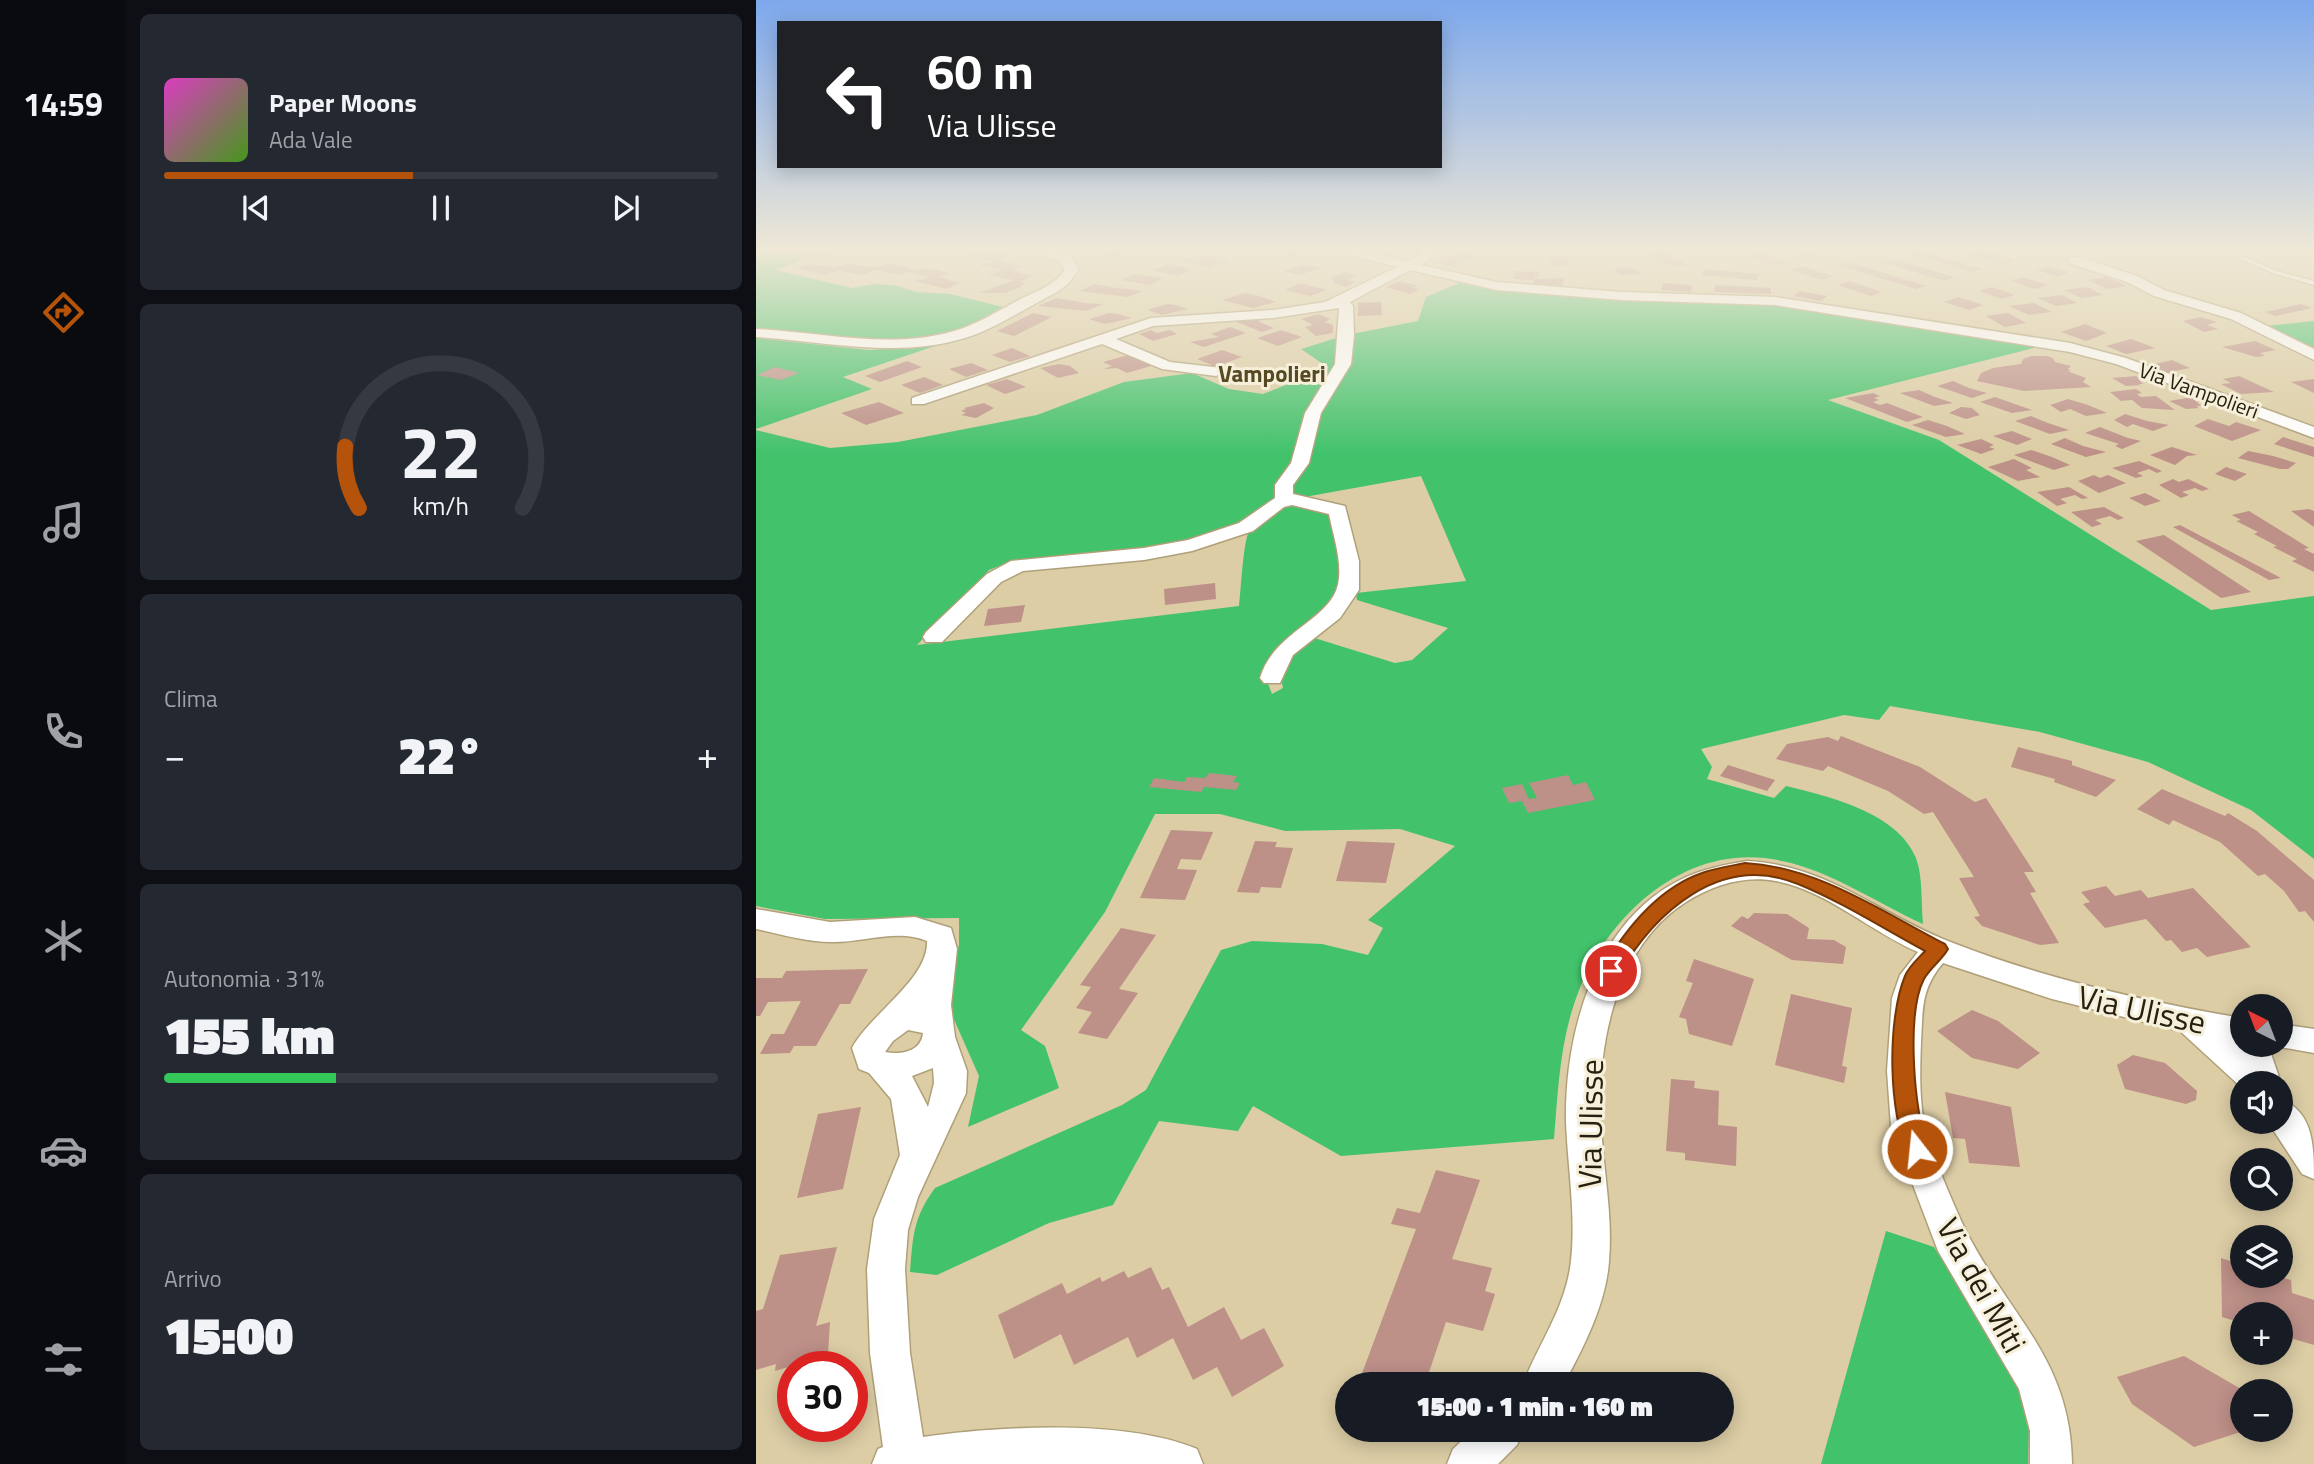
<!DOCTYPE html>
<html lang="it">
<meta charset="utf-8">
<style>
body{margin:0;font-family:"Titillium Web",sans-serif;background:#242831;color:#f1f3f6;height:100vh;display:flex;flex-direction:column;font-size:26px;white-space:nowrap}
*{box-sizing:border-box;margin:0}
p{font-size:23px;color:#9ea1a6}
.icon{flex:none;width:38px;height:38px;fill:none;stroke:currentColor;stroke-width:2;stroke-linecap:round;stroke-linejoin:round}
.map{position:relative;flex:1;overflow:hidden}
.details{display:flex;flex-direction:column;gap:14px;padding:14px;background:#0d0f14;width:630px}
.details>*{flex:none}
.banner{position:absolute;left:21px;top:21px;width:665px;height:147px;border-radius:0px;box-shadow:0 4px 18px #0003;background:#202124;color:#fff;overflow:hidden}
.needle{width:46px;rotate:318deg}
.tools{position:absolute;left:1474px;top:994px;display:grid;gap:14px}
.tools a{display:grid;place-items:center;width:63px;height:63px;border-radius:50%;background:#171b24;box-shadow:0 4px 18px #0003;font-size:35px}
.speed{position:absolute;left:21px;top:1351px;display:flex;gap:14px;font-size:35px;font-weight:700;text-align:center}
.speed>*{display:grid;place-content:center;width:91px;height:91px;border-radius:50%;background:#171b24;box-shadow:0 4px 18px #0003;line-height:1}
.speed .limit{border:10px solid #d22;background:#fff;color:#111}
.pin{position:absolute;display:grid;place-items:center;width:60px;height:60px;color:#fff;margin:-30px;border:4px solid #fff;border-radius:50%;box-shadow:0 2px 7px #0007}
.me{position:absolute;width:77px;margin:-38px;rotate:344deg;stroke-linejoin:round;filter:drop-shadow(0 0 5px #0008)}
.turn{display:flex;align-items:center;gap:24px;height:147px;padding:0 35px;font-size:32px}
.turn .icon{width:91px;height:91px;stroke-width:2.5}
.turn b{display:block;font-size:49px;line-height:60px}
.big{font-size:52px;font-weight:800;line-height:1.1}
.details .widget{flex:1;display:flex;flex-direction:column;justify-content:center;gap:10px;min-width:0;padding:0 24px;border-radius:10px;background:#242831}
.details .dial{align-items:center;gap:0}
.dial svg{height:182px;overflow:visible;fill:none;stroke:#363941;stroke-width:7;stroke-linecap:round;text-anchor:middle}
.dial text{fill:#f1f3f6;stroke:none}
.song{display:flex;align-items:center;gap:21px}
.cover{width:84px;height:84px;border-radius:10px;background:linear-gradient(135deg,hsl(310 70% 55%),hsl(100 70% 35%))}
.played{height:7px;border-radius:4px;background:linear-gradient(90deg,#b45309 45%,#363941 45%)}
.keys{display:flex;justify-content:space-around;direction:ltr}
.heat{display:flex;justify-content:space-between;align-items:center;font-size:38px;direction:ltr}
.charge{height:10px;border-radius:5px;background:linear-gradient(90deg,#34c759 31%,#363941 0)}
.trip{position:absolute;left:579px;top:1372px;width:399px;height:70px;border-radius:35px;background:#171b24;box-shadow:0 4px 18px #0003;font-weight:800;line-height:70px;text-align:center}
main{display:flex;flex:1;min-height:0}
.dock{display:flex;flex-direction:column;width:126px;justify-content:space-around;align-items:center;background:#090b0e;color:#9ea1a6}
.dock .icon{width:49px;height:49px}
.dock .on{color:#b45309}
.dock b{font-size:32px;color:#f1f3f6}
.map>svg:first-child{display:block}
.green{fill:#42c26b}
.building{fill:#bd9088}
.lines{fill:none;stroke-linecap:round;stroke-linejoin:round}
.lane-casing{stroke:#afa079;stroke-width:3}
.street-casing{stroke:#afa079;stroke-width:3}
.lane{fill:#fff;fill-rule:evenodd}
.street{fill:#fff;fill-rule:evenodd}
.route{fill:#b45309;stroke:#753606;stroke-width:2}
.labels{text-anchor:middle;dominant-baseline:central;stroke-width:6;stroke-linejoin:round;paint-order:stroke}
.far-street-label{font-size:21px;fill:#262011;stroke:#f6efda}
.far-neighbourhood-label{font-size:23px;font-weight:bold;fill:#554823;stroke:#f6efda}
.near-street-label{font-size:32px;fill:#262011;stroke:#f6efda}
</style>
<main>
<nav class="dock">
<b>14:59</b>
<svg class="icon on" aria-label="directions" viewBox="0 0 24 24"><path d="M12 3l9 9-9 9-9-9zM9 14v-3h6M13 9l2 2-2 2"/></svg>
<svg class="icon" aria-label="music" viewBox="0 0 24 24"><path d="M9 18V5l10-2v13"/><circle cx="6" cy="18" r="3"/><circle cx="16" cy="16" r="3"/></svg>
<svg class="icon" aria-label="phone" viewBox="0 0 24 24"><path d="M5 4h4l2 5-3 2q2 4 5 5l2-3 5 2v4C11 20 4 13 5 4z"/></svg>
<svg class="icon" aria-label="climate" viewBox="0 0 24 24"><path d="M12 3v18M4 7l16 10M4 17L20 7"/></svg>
<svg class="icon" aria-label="car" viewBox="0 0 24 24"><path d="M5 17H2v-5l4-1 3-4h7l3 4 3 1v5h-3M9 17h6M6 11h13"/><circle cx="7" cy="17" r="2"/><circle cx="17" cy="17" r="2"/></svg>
<svg class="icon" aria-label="filters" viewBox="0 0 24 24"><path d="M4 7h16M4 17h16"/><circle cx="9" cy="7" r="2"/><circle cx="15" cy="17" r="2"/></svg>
</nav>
<section class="details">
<div class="widget">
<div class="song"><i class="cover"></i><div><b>Paper Moons</b><p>Ada Vale</p></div></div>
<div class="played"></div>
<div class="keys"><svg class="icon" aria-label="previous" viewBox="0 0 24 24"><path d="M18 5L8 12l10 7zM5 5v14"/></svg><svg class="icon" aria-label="pause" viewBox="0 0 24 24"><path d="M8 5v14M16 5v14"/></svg><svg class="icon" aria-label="next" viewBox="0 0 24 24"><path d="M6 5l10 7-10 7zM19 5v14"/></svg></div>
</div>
<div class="widget dial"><svg viewBox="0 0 100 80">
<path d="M14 69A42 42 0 1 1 86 69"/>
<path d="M14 69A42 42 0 0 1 8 42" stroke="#b45309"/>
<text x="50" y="56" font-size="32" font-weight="700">22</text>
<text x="50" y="72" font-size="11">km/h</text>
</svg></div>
<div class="widget"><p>Clima</p>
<div class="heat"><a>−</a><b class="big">22°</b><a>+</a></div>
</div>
<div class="widget"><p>Autonomia · 31%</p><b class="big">155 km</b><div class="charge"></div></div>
<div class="widget"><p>Arrivo</p><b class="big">15:00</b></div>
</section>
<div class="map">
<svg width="1558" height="1464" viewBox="0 0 1558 1464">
<rect width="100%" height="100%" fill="#dccda5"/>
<path class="green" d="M0 249H93L70 256 48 255 41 262 19 270 96 288 117 284 138 285 160 292 194 294 247 307C231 315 215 326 198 331 134 351 66 330 0 330Z
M703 283 850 297 1008 302 1282 347 1072 400 1183 440 1455 610 1558 596V859L1495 810 1392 762 1284 732 1134 706 1123 720 1088 715 945 749 956 767 951 779 1018 798 1030 786C1074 797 1141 812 1160 858 1167 876 1165 904 1167 924 1121 903 1075 871 1026 861 934 840 854 911 822 993 804 1039 802 1090 798 1139L585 1156 497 1106 482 1131 403 1121 357 1205 293 1223 181 1275 154 1272C157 1236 157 1218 179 1188L366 1105 390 1090 465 950 496 941 566 944 612 955 627 928 612 920 699 846 644 829 529 831 464 814H399L349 912 265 1030 289 1046 303 1088 212 1127 223 1076 192 1006V987L203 945V918L69 919 0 906V430L74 448 142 442 281 415 368 382 436 373 473 389 507 394 573 368 545 349 587 336 582 365 553 414 539 464 517 500 468 531 426 542 379 550 256 561 233 570 161 645 483 606C485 589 487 544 493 531 508 499 549 505 576 510L588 589C564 618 523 635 507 670L516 694 527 688C520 659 531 654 552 636L639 663 656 660 692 628 601 600 600 593 710 581 665 476 543 498 534 495 532 486 549 461 562 412 591 362 596 334 662 321 670 297Z
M1558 321V352L1510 326Z
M0 338 113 350 179 346 87 377 116 389 0 429Z
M1130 1231 1178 1247 1232 1333 1262 1386 1273 1429 1272 1464H1065Z"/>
<path class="building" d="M194 249 200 250 188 255 163 250Z
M358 249H382L355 259 341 257Z
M528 249H537L550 252 538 256 520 252Z
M639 249 644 250 632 255 611 250Z
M1050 249 1063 253 1051 256 1029 250Z
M1138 249H1156L1226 269 1216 272Z
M1218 249 1260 260 1249 264 1207 253Z
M904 250 932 265 917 267 889 252Z
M226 251 250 255 253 257 246 261 265 266 257 271 277 276 264 282 270 283 264 286H266L249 293H223L258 280 232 275 248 270 222 265 236 261 210 256Z
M706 252 721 256 695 266 677 261Z
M1001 252 1031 262 1019 265 990 256Z
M452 254 476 261 453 268 427 261Z
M809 255 813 265 805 266H796L792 256Z
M1133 258 1199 277 1188 281 1122 261Z
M1092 262 1171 286 1160 289 1081 265Z
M56 264 79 267 93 264 115 267 137 264 157 270 173 268 193 273 184 277 204 283 191 289 158 281 174 277 152 272 144 275 119 270 106 275 83 270 69 275 40 268Z
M413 264 437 270 421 276 396 270Z
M547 264 567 268 543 275 527 271Z
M1046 266 1077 276 1066 280 1034 270Z
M1293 266 1312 272 1303 277 1280 270Z
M875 267 885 274 864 275 857 269Z
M949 269 1004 274 1001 280 946 275Z
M759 271 783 272 782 277 779 276 778 279 808 278 806 286 777 284 778 280 757 279Z
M589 272 600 275 591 280 600 282 590 287 578 283 576 277Z
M378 274 407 278 394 285 365 280Z
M1267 277 1291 285 1279 289 1255 281Z
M1351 277 1371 286 1352 289 1331 280Z
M644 281 662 286 657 288 664 289 654 294 630 287Z
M1093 281 1126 292 1115 296 1082 285Z
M544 283 571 290 554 296 529 290Z
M907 283 936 285 935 292 905 290Z
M339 284 354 287 387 291 372 297 323 291Z
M959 285 1015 288V294L958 292Z
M1236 287 1259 295 1246 299 1223 291Z
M1331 287 1347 295 1325 298 1308 290Z
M1044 291 1071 296 1065 301 1038 296Z
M489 293 503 296 520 302 497 308 466 300Z
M1306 295 1321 303 1300 306 1281 298Z
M1202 297 1227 305 1213 310 1188 302Z
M300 298 329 303 347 304 330 311 282 306Z
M625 302 626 315 602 316V303Z
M1278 303 1296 312 1273 315 1253 306Z
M411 304 419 305 432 309 406 315 391 310Z
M1545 304 1556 308 1520 316 1509 312Z
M277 313 296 317 258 336 241 331Z
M353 313 362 314 376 318 349 324 333 319Z
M1252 313 1270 323 1249 327 1230 316Z
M562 314 574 319 569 322 577 325V333L560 336 549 327 557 325 545 319Z
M1445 317 1461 322 1451 325 1462 329 1448 332 1427 321Z
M486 318H510L502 321 518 328 506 332 478 321Z
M1329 324 1351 333 1330 341 1305 332Z
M474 327 490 333 448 347 434 342 463 337 455 334Z
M395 330 401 333 414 330 421 334 397 341 383 334Z
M525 330 546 337 522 346 501 338Z
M1375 339 1399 348 1370 354 1350 346Z
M1499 341 1520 350 1504 353 1509 356 1500 357 1466 347Z
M256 348 274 356 254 362 236 355Z
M466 350 486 357 453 369 446 368 456 365 441 359Z
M372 355 395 366 371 373 361 368 348 369 356 366 347 362Z
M1275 356H1291L1297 358 1299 362 1315 366 1312 369 1315 371H1311L1330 378 1327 382 1335 387 1268 391 1221 381 1225 373 1237 368 1265 364 1267 359Z
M1416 360 1434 368 1408 373 1391 366Z
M151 361 166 367 124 382 109 376Z
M215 363 232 370 210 377 193 369Z
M303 364 314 366 323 373 302 378 284 368Z
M19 367 43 373 25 380 1 375Z
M513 369 529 375 513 383 492 375Z
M1380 376 1386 380H1383L1387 384H1382L1385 385 1370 386 1356 378Z
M1483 376 1518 392 1485 394 1465 384 1475 383 1467 379Z
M168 377 187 385 164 393 145 385Z
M251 379 270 387 249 394 230 385Z
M1558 379V393L1535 382Z
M1197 381 1213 388 1231 393 1216 398 1181 386Z
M1380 389 1386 393 1381 394 1385 397 1400 396 1419 410 1386 408 1376 400 1365 401 1354 392Z
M1163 390 1179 397 1197 403 1178 406 1144 393Z
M1117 393 1124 396 1118 398 1123 400 1117 402 1124 405 1131 403 1167 417 1151 422 1089 398Z
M1239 397 1256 403 1276 410 1256 413 1224 402Z
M1436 397 1445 406H1440L1443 408 1430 409 1413 401Z
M1312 399 1332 405 1351 413 1330 416 1314 409 1305 412 1294 405Z
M123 402 148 413 110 425 85 413Z
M228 403 238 408 220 418 205 415 210 413 205 411 210 409 208 408Z
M1205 407 1216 408 1224 415 1210 419 1193 413Z
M1369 414 1391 421 1413 425 1397 431 1377 424 1371 427 1358 420Z
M1275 416 1292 423 1313 430 1294 434 1259 421Z
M1452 419 1473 426 1480 422 1505 430 1476 441 1438 426Z
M1172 420 1191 426 1209 434 1190 437 1156 425Z
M1344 427 1372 438 1385 441 1366 449 1359 446 1363 444 1329 433Z
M1256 431 1276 439 1261 445 1237 436Z
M1527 437 1558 447V457L1518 444Z
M1309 438 1327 446 1350 452 1330 457 1295 444Z
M1225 439 1238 445 1233 447 1239 449 1225 454 1201 445Z
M1416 447 1441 455 1431 456 1419 465 1394 455Z
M1275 450 1296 457 1314 465 1298 470 1258 455Z
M1492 451 1517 456 1540 463 1532 469H1524L1482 458Z
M1258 459 1276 468 1270 470 1284 477 1262 481 1232 467Z
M1383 461 1406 471 1401 473 1393 469 1381 473 1387 476 1380 478 1356 468Z
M1470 467 1491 474 1479 481 1459 474Z
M1338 475 1344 478 1352 475 1370 483 1343 493 1322 481Z
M1417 479 1423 482 1432 479 1453 489 1446 491 1439 488 1426 492 1433 495 1425 498 1403 485Z
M1313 487 1332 498 1326 499 1319 495 1304 499 1311 503 1301 506 1281 492Z
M1389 493 1405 501 1389 506 1373 498Z
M1348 507 1368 518 1362 520 1354 516 1339 520 1346 524 1336 527 1315 512Z
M1553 509 1558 511V527L1535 511Z
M1493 511 1553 548 1548 549 1558 554V572L1536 561 1541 559 1517 547 1521 546 1498 534 1502 532 1480 521 1485 520 1476 515Z
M1424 525 1525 578 1513 580 1417 527Z
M1408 535 1495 592 1465 598 1380 541Z
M459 583 460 599 409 605 408 589Z
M269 605 265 622 228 626 232 609Z
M1085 736 1164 767 1219 802 1230 798 1278 872H1268L1280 892 1274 893 1303 943 1284 945 1226 926 1218 917 1224 916 1203 878 1218 877 1177 812 1168 814 1132 791 1072 766 1067 771 1020 759 1031 744 1072 737 1082 741Z
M1262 747 1316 761V765L1360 780 1340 797 1298 782 1299 779 1255 767Z
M972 765 1019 780 1011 791 964 776Z
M453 773 481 776 477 782 484 783 480 790 448 787 445 792 393 787 398 778 428 782 431 777 449 778Z
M812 775 817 785 830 782 839 800 772 813 766 801 753 803 746 788 766 784 773 799 781 798 773 783Z
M1406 789 1469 816 1472 813 1501 831 1558 880V922L1549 911 1543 912 1528 891 1509 874 1502 876 1464 842 1417 820 1413 825 1381 809Z
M415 830 457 832 445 860 425 859 421 869 441 870 429 900 384 898Z
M499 841 521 842 519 847 537 848 525 888 505 887 503 893 481 892Z
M591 841 639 843 630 883 580 881Z
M1350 886 1359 896 1385 890 1392 898 1437 888 1495 947 1451 957 1441 948 1426 952 1415 940 1410 941 1390 919 1349 928 1327 904 1334 902 1325 892Z
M998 913 1031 914 1053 928 1051 939 1078 940 1090 947 1087 964 1036 960 975 926 986 916 992 919Z
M365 928 400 935 363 989 382 993 351 1039 322 1033 336 1012 320 1008 335 987 324 985Z
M938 959 998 979 976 1046 933 1034 930 1019 923 1017 937 983 930 981Z
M112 969 94 1004H84L60 1046H38L34 1053 4 1054 15 1034H28L45 1001 12 1002 4 1016H0V978H26L30 971Z
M1035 994 1096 1008 1086 1066 1091 1067 1088 1083 1019 1065Z
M1216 1010 1242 1021 1284 1053 1262 1069 1216 1058 1181 1031Z
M1377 1055 1409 1063 1441 1091 1440 1100 1430 1104 1369 1089 1361 1065Z
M915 1079 939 1081 938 1088 963 1091 962 1125 981 1127 980 1166 929 1160V1153L910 1151Z
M1189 1092 1255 1107 1264 1167 1213 1163 1209 1139 1197 1138Z
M105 1107 87 1189 41 1198 62 1114Z
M680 1170 724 1180 696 1259 736 1268 729 1291 739 1294 727 1331 690 1322 669 1384H602L660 1229 635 1224 641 1208 664 1213Z
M81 1247 60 1326 74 1322 72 1355 19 1371 20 1364 0 1370V1311L7 1309 24 1255Z
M1465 1258 1486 1265V1276H1521L1535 1280 1536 1293 1558 1300V1345L1524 1335V1314H1486V1323L1466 1317Z
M395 1267 406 1290 413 1287 432 1327 468 1307 485 1340 508 1328 528 1366 476 1397 461 1367 437 1380 417 1338 381 1358 372 1337 318 1365 305 1334 258 1359 242 1315 306 1283 311 1294 344 1277 346 1282 368 1271 372 1278Z
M1428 1356 1485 1389 1486 1430H1491L1438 1447 1376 1404 1361 1377Z"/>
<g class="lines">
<g class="lane-casing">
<path id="lane" d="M1461 249H1469L1521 271 1558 281V285L1517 273Z"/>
</g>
<g class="street-casing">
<path id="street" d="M273 249H292L314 255 323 269 313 283 301 292C271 307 241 328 209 338 140 359 70 341 0 337V329C65 332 134 350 198 331 220 325 240 312 261 301 277 292 300 286 309 269L304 261Z
M574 249H596L651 261 664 255 662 249H674L677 256 665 265 741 282 866 292 1019 297 1314 343 1370 358 1558 427V438L1360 364 1314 352 1019 305 866 300 741 290 654 270 594 302 597 306 598 335 595 364 565 413 553 463 537 485V494L589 506 603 561V590L584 618 537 655 524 683H508L504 678C519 628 580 620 583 578 585 557 577 535 573 514L536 505 528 507 497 531 436 551 388 560 267 571 245 582 186 642H170L167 637 170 632 231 574 255 561 388 548 432 540 483 523 519 498V485L535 463 549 413 579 364 583 308 517 318 397 326 360 339 414 362 466 368 468 371 460 376 406 369 346 344 168 404H156V398L395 318 517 310 569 302 641 267Z
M1313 257H1323L1381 276 1408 290 1485 313 1558 349V360L1475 319 1398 296 1371 282 1313 263Z
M991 861C1072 865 1124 915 1197 943 1290 979 1387 1001 1486 1018V1045H1512L1525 1083 1524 1084 1486 1083V1088L1424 1031 1296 999 1187 963C1165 989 1167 1008 1165 1042 1164 1069 1163 1100 1169 1127 1175 1152 1198 1206 1210 1231 1253 1316 1315 1359 1316 1464H1274V1431L1263 1389 1182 1251 1135 1127 1131 1071 1136 998 1144 975 1162 952C1115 932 1072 891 1020 881 988 875 957 885 930 902 860 946 840 1046 845 1124 847 1169 857 1215 853 1261 850 1304 828 1346 808 1384H767C783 1343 810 1307 815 1261 820 1215 812 1169 810 1123 808 1034 839 922 924 880 945 869 968 865 991 861Z
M0 909 74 922 159 917 195 928 201 949 195 1005 199 1037 211 1071 210 1093 162 1197 152 1230 149 1269 154 1353 167 1437C244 1426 369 1419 441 1449L447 1464H116L122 1449 127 1447 114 1353 111 1269 118 1219 144 1155 135 1099 113 1073 103 1069 96 1048C113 1015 173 979 171 941 142 928 105 943 75 942 49 942 25 934 0 929ZM152 1030 167 1033C165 1052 145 1055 129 1052L137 1041ZM177 1068 178 1083 172 1107 156 1076Z
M1524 1024 1558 1029V1053L1513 1045H1524Z
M1524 1099C1558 1111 1558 1148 1558 1179L1546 1174 1512 1122H1524Z
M717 1430H767L761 1445 742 1464H691L697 1449Z"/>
</g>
<use href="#lane" class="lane"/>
<use href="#street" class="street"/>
</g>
<linearGradient id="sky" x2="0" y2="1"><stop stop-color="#7da8ec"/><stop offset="0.55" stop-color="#efe8d6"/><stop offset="1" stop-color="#efe8d6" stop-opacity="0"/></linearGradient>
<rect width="1558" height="454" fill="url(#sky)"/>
<path class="route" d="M989 863C1062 867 1125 911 1189 944L1192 949C1186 960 1174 968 1168 979 1150 1013 1158 1114 1172 1149L1169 1156 1161 1159 1153 1156C1132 1114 1131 1019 1149 976 1153 966 1162 959 1169 951 1128 929 1086 902 1042 884 964 852 898 913 862 976H848L845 971C868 931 900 889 946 873 959 868 975 866 989 863Z"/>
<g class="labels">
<g class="far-street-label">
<text transform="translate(1443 390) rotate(20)">Via Vampolieri</text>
</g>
<g class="far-neighbourhood-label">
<text x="516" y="373">Vampolieri</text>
</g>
<g class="near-street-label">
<text transform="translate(1386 1009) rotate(12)">Via Ulisse</text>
<text transform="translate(834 1124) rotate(-89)">Via Ulisse</text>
<text transform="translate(1226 1285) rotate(61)">Via dei Miti</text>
</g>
</g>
</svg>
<div class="tools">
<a><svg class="needle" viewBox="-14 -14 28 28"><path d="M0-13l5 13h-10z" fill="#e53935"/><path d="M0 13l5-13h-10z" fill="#9ea1a6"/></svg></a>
<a><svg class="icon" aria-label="sound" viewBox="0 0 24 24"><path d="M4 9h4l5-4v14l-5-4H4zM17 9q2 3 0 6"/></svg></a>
<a><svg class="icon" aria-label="search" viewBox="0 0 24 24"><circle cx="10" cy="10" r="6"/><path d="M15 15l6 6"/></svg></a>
<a><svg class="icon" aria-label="layers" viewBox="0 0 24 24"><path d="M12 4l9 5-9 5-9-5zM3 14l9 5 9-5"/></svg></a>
<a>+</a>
<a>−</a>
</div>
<div class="speed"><div class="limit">30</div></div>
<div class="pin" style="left:855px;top:971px;background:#d93025"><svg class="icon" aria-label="arrive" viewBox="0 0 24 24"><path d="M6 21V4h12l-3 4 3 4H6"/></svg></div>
<svg class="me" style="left:1161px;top:1149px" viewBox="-20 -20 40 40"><circle r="17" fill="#b45309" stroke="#fff" stroke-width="3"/><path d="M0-11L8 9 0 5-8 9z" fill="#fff"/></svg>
<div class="trip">15:00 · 1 min · 160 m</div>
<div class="banner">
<div class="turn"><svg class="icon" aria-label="left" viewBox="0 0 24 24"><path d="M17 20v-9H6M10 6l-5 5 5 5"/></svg><div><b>60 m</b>Via Ulisse</div></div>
</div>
</div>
</main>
